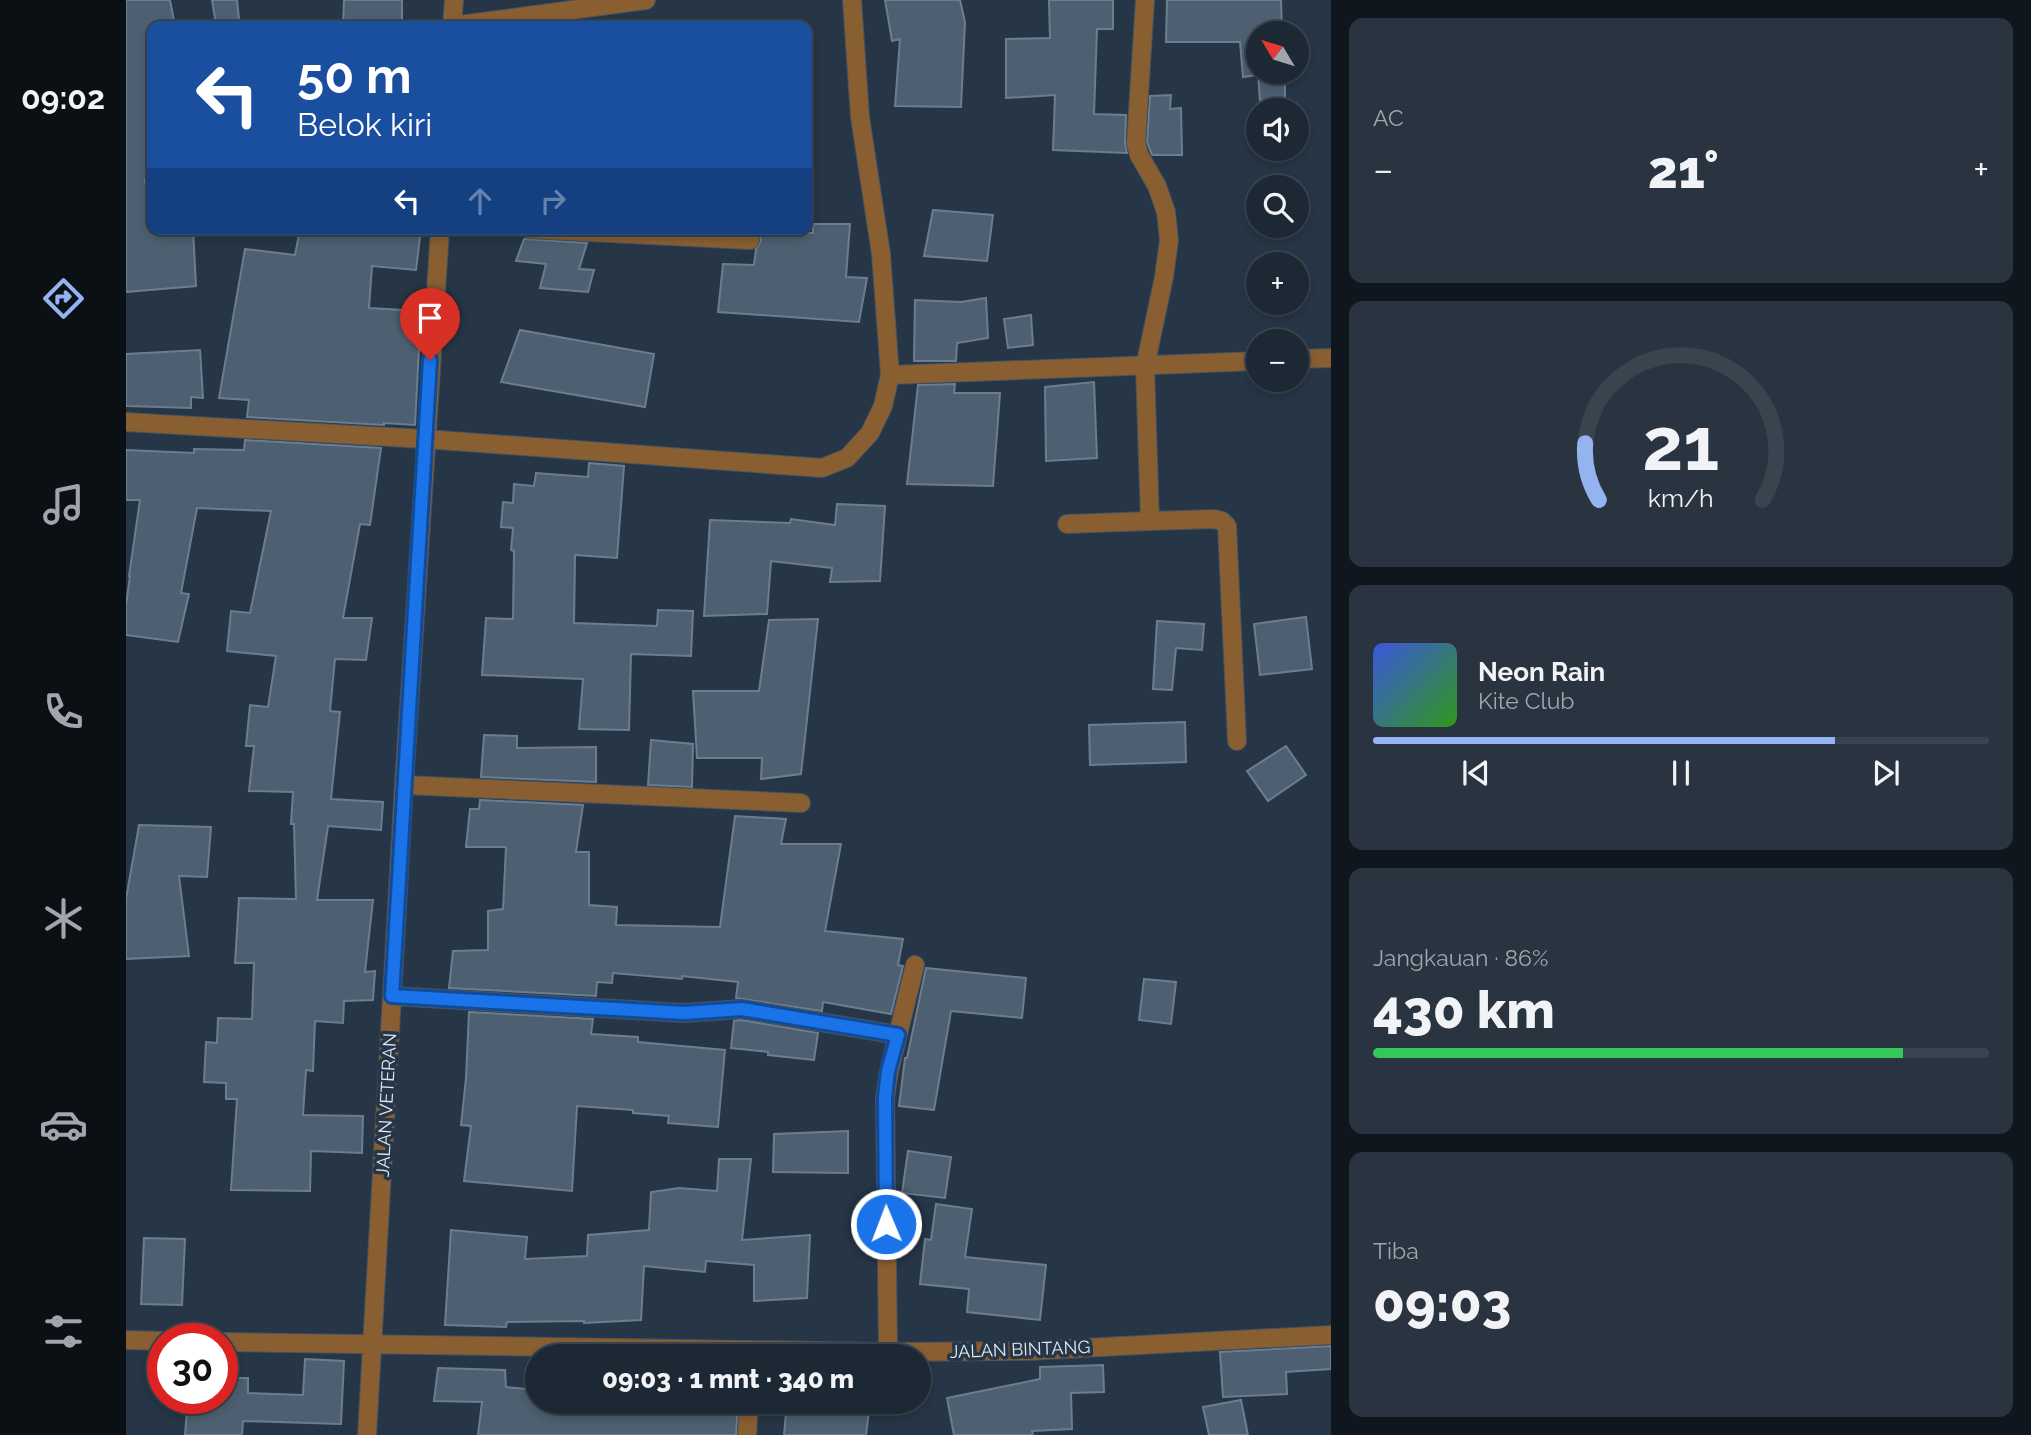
<!DOCTYPE html>
<html lang="id">
<meta charset="utf-8">
<style>
body{margin:0;font-family:Raleway,sans-serif;background:#293440;color:#f1f3f6;height:100vh;display:flex;flex-direction:column;font-size:26px;white-space:nowrap}
*{box-sizing:border-box;margin:0}
p{font-size:23px;color:#a0a6ac}
.icon{flex:none;width:38px;height:38px;fill:none;stroke:currentColor;stroke-width:2;stroke-linecap:round;stroke-linejoin:round}
.map{position:relative;flex:1;overflow:hidden}
.drawer{display:flex;flex-direction:column;gap:18px;padding:18px;background:#0f161d;width:700px}
.drawer>*{flex:none}
.hud{position:absolute;left:21px;top:21px;width:665px;height:214px;border-radius:14px;box-shadow:0 4px 10px #0003,0 0 0 2px #3a444f;background:#1a4fa0;color:#fff;overflow:hidden}
.needle{width:46px;rotate:308deg}
.fabs{position:absolute;left:1120px;top:21px;display:grid;gap:14px}
.fabs a{display:grid;place-items:center;width:63px;height:63px;border-radius:50%;background:#1c2834;box-shadow:0 4px 10px #0003,0 0 0 2px #3a444f;font-size:35px}
.speed{position:absolute;left:21px;top:1323px;display:flex;gap:14px;font-size:35px;font-weight:700;text-align:center}
.speed>*{display:grid;place-content:center;width:91px;height:91px;border-radius:50%;background:#1c2834;box-shadow:0 4px 10px #0003,0 0 0 2px #3a444f;line-height:1}
.speed .limit{border:10px solid #d22;background:#fff;color:#111}
.pin{position:absolute;display:grid;place-items:center;width:60px;height:60px;color:#fff;margin:-72px -30px;border-radius:50% 50% 50% 0;rotate:-45deg;box-shadow:0 0 7px #0007}
.pin .icon{rotate:45deg}
.me{position:absolute;width:77px;margin:-38px;rotate:359deg;stroke-linejoin:round;filter:drop-shadow(0 0 5px #0008)}
.turn{display:flex;align-items:center;gap:24px;height:147px;padding:0 35px;font-size:32px}
.turn .icon{width:91px;height:91px;stroke-width:2.5}
.turn b{display:block;font-size:49px;line-height:60px}
.lanes{display:flex;align-items:center;height:66px;padding:0 35px;background:#0003;justify-content:center;gap:35px;direction:ltr}
.lanes .off{opacity:.35}
.big{font-size:52px;font-weight:800;line-height:1.1}
.drawer .tile{flex:1;display:flex;flex-direction:column;justify-content:center;gap:10px;min-width:0;padding:0 24px;border-radius:14px;background:#293440}
.drawer .dial{align-items:center;gap:0}
.dial svg{height:182px;overflow:visible;fill:none;stroke:#3a444f;stroke-width:7;stroke-linecap:round;text-anchor:middle}
.dial text{fill:#f1f3f6;stroke:none}
.song{display:flex;align-items:center;gap:21px}
.cover{width:84px;height:84px;border-radius:10px;background:linear-gradient(135deg,hsl(230 70% 55%),hsl(110 70% 35%))}
.played{height:7px;border-radius:4px;background:linear-gradient(90deg,#95b2f1 75%,#3a444f 75%)}
.keys{display:flex;justify-content:space-around;direction:ltr}
.heat{display:flex;justify-content:space-between;align-items:center;font-size:38px;direction:ltr}
.charge{height:10px;border-radius:5px;background:linear-gradient(90deg,#34c759 86%,#3a444f 0)}
.trip{position:absolute;left:399px;top:1344px;width:406px;height:70px;border-radius:35px;background:#1c2834;box-shadow:0 4px 10px #0003,0 0 0 2px #3a444f;font-weight:800;line-height:70px;text-align:center}
main{display:flex;flex:1;min-height:0}
.tab-bar{display:flex;flex-direction:column;width:126px;justify-content:space-around;align-items:center;background:#0b1015;color:#a0a6ac}
.tab-bar .icon{width:49px;height:49px}
.tab-bar .active{color:#95b2f1}
.tab-bar b{font-size:32px;color:#f1f3f6}
.map>svg:first-child{display:block}
.building{fill:#4d5f70;stroke:#6b7e90;stroke-width:2}
.lines{fill:none;stroke-linecap:round;stroke-linejoin:round}
.minor-casing{stroke:#435262;stroke-width:20}
.minor{stroke:#895f32;stroke-width:18}
.route-casing{stroke:#114b97;stroke-width:18}
.route{stroke:#1a73e8;stroke-width:12}
.labels{text-anchor:middle;dominant-baseline:central;stroke-width:7;stroke-linejoin:round;paint-order:stroke}
.street-label{font-size:18px;fill:#dde8f2;stroke:#263646}
</style>
<main>
<nav class="tab-bar">
<b>09:02</b>
<svg class="icon active" aria-label="directions" viewBox="0 0 24 24"><path d="M12 3l9 9-9 9-9-9zM9 14v-3h6M13 9l2 2-2 2"/></svg>
<svg class="icon" aria-label="music" viewBox="0 0 24 24"><path d="M9 18V5l10-2v13"/><circle cx="6" cy="18" r="3"/><circle cx="16" cy="16" r="3"/></svg>
<svg class="icon" aria-label="phone" viewBox="0 0 24 24"><path d="M5 4h4l2 5-3 2q2 4 5 5l2-3 5 2v4C11 20 4 13 5 4z"/></svg>
<svg class="icon" aria-label="climate" viewBox="0 0 24 24"><path d="M12 3v18M4 7l16 10M4 17L20 7"/></svg>
<svg class="icon" aria-label="car" viewBox="0 0 24 24"><path d="M5 17H2v-5l4-1 3-4h7l3 4 3 1v5h-3M9 17h6M6 11h13"/><circle cx="7" cy="17" r="2"/><circle cx="17" cy="17" r="2"/></svg>
<svg class="icon" aria-label="filters" viewBox="0 0 24 24"><path d="M4 7h16M4 17h16"/><circle cx="9" cy="7" r="2"/><circle cx="15" cy="17" r="2"/></svg>
</nav>
<div class="map">
<svg width="1205" height="1435" viewBox="0 0 1205 1435">
<rect width="100%" height="100%" fill="#263646"/>
<path class="building" d="M0 0H44L49 26H26V179L19 180 26 229H67L70 286 0 292Z
M86 0H111L113 20 90 25Z
M218 0H276V26H217Z
M759 0H834L839 22 835 107 769 106 774 39 766 41Z
M923 0H987V29H971L968 114 1000 115 999 143 1001 153 927 150 929 95 880 98V39L924 38Z
M1041 0H1155L1156 33H1132V72H1159V99L1134 101 1132 75 1117 77 1114 42H1040Z
M1045 95 1044 109 1055 108 1056 155H1026L1021 142 1024 96Z
M807 210 867 215 861 261 798 256Z
M687 224H724L720 277 741 278 733 322 592 312 597 264 628 265 630 249 635 241 633 232 687 233Z
M174 229H295L290 270 246 266 243 308 295 311 289 425 258 423V425L121 417 123 400 93 398 119 249 169 255Z
M398 239 461 243 453 269 468 270 462 292 414 288 420 264 390 261Z
M860 298 862 338 831 343 830 361H788L789 300 835 302Z
M905 315 907 345 882 348 878 319Z
M394 330 528 354 519 407 375 382Z
M74 350 77 398 65 397V408L0 406V354Z
M968 382 971 458 920 461 919 387Z
M829 384 828 393H874L867 486 781 484 792 385Z
M119 440 255 448 244 525 234 524 217 618H246L240 660 209 659 204 711 214 712 205 799 257 802 255 830 202 826 191 900H247L239 972 249 971 247 1000 218 1001 217 1023 189 1021 187 1071 180 1070 177 1115 237 1116 236 1153 185 1151 184 1191 105 1190 111 1099H100V1083L78 1082 80 1042 91 1043 92 1018 126 1019 128 963H109L113 898 170 899 168 824H165L167 792 123 791 128 746H120L124 705 142 707 150 656 101 651 105 611 124 613 145 511 71 508 55 593 63 594 52 642 0 635V605L4 576H3L14 500H0V450L68 453V449L118 450Z
M463 463 498 466 491 558 449 555 448 623 531 626 532 610 567 611 565 656 505 654 503 730 453 729 457 679 356 675 360 618 387 619 388 551 385 550 387 528 375 527 377 502 387 503 388 484 408 486 410 473 462 477Z
M711 504 759 506 754 581 704 582 706 568 645 561 641 614 578 616 584 520 664 523 665 519 709 525Z
M1180 617 1186 669 1134 675 1128 624Z
M692 619 675 774 635 779 636 758H571L567 691H633L643 620Z
M1031 621 1078 624 1076 650 1050 648 1046 690 1027 689Z
M1059 722 1060 762 964 765 963 725Z
M358 735 391 736V748L470 747V782L355 777Z
M525 740 567 744 566 787 522 785Z
M1160 746 1180 775 1142 801 1121 771Z
M354 800 457 805 450 852H463V905L491 907 490 925 594 927 609 816 660 819 655 844H715L699 931 777 939 772 965 777 966 765 1014 697 1002 696 1011 610 998 612 982 556 976V979L487 973 486 983 471 982 470 996 323 988 327 951 362 950V911L377 909 380 847H340L344 809H353Z
M13 825 85 827 81 877 53 876 63 956 0 959V899Z
M800 968 900 978 896 1018 825 1011 808 1110 773 1106 779 1058H781Z
M1018 979 1050 982 1045 1024 1013 1020Z
M343 1012 467 1019 465 1034 512 1037V1042L599 1050 592 1127 542 1123 543 1116 507 1113V1110L451 1106 446 1191 338 1181 345 1126 335 1125 340 1078Z
M615 1020 692 1033 688 1060 642 1055V1052L605 1048 608 1021Z
M722 1131V1173L647 1172 648 1134Z
M782 1151 825 1157 819 1198 776 1193Z
M593 1159H625L616 1240 684 1235 681 1298 628 1301V1265L580 1261 579 1272 518 1266 515 1320 458 1323V1321L381 1322 380 1327 319 1325 325 1230 401 1237 399 1259 461 1256 462 1235 523 1230 525 1192 553 1188 591 1191Z
M810 1204 846 1209 839 1257 920 1265 914 1320 841 1312 843 1289 794 1284 799 1239 805 1240Z
M18 1238 59 1239 56 1305 15 1304Z
M1205 1346V1369L1160 1372 1161 1394 1097 1397 1094 1352Z
M179 1359 218 1361 215 1424 117 1421 116 1435H59L62 1398H96V1378H122V1393L177 1395Z
M977 1365 978 1392 945 1393 946 1429 906 1431 907 1435H828L821 1398 914 1379V1367Z
M312 1368 379 1370 380 1387 411 1390V1402H612L610 1435H352L356 1402 308 1401Z
M1115 1400 1122 1435H1083L1077 1407Z
M661 1402H744L740 1435H658Z"/>
<g class="lines">
<g class="minor-casing">
<path id="minor" d="M1019 0 1010 143 1013 155 1031 186 1040 212 1043 240 1038 277 1019 367 1024 521 1088 519 1096 521 1101 526 1111 741
M326 26 520 0
M326 26 328 0
M404 229 624 240
M1171 359 1205 358
M764 375 1132 361
M0 422 299 439 696 468 721 458 744 433 757 406 764 375 755 254 734 117 726 0
M941 524 1024 521
M278 785 675 803
M266 996 558 1013 616 1009 772 1035
M0 1340 37 1341
M96 1342 762 1352 901 1351 1205 1335
M762 1352 759 1098 763 1071 789 965
M241 1435 278 785 314 229
M621 1435 623 1402"/>
</g>
<use href="#minor" class="minor"/>
</g>
<g class="lines">
<g class="route-casing">
<path id="route" d="M304 360 266 996 558 1013 616 1009 772 1035 762 1071 759 1098 760 1224"/>
</g>
<use href="#route" class="route"/>
</g>
<g class="labels">
<g class="street-label">
<text transform="translate(260 1105) rotate(-87)">JALAN VETERAN</text>
<text transform="translate(894 1349) rotate(-2)">JALAN BINTANG</text>
</g>
</g>
</svg>
<div class="fabs">
<a><svg class="needle" viewBox="-14 -14 28 28"><path d="M0-13l5 13h-10z" fill="#e53935"/><path d="M0 13l5-13h-10z" fill="#a0a6ac"/></svg></a>
<a><svg class="icon" aria-label="sound" viewBox="0 0 24 24"><path d="M4 9h4l5-4v14l-5-4H4zM17 9q2 3 0 6"/></svg></a>
<a><svg class="icon" aria-label="search" viewBox="0 0 24 24"><circle cx="10" cy="10" r="6"/><path d="M15 15l6 6"/></svg></a>
<a>+</a>
<a>−</a>
</div>
<div class="speed"><div class="limit">30</div></div>
<div class="pin" style="left:304px;top:360px;background:#d93025"><svg class="icon" aria-label="arrive" viewBox="0 0 24 24"><path d="M6 21V4h12l-3 4 3 4H6"/></svg></div>
<svg class="me" style="left:760px;top:1224px" viewBox="-20 -20 40 40"><circle r="17" fill="#1a73e8" stroke="#fff" stroke-width="3"/><path d="M0-11L8 9 0 5-8 9z" fill="#fff"/></svg>
<div class="trip">09:03 · 1 mnt · 340 m</div>
<div class="hud">
<div class="turn"><svg class="icon" aria-label="left" viewBox="0 0 24 24"><path d="M17 20v-9H6M10 6l-5 5 5 5"/></svg><div><b>50 m</b>Belok kiri</div></div>
<div class="lanes"><svg class="icon" aria-label="left" viewBox="0 0 24 24"><path d="M17 20v-9H6M10 6l-5 5 5 5"/></svg><svg class="icon off" aria-label="ahead" viewBox="0 0 24 24"><path d="M12 20V5M6 11l6-6 6 6"/></svg><svg class="icon off" aria-label="right" viewBox="0 0 24 24"><path d="M7 20v-9h11M14 6l5 5-5 5"/></svg></div>
</div>
</div>
<section class="drawer">
<div class="tile"><p>AC</p>
<div class="heat"><a>−</a><b class="big">21°</b><a>+</a></div>
</div>
<div class="tile dial"><svg viewBox="0 0 100 80">
<path d="M14 69A42 42 0 1 1 86 69"/>
<path d="M14 69A42 42 0 0 1 8 44" stroke="#95b2f1"/>
<text x="50" y="56" font-size="32" font-weight="700">21</text>
<text x="50" y="72" font-size="11">km/h</text>
</svg></div>
<div class="tile">
<div class="song"><i class="cover"></i><div><b>Neon Rain</b><p>Kite Club</p></div></div>
<div class="played"></div>
<div class="keys"><svg class="icon" aria-label="previous" viewBox="0 0 24 24"><path d="M18 5L8 12l10 7zM5 5v14"/></svg><svg class="icon" aria-label="pause" viewBox="0 0 24 24"><path d="M8 5v14M16 5v14"/></svg><svg class="icon" aria-label="next" viewBox="0 0 24 24"><path d="M6 5l10 7-10 7zM19 5v14"/></svg></div>
</div>
<div class="tile"><p>Jangkauan · 86%</p><b class="big">430 km</b><div class="charge"></div></div>
<div class="tile"><p>Tiba</p><b class="big">09:03</b></div>
</section>
</main>
